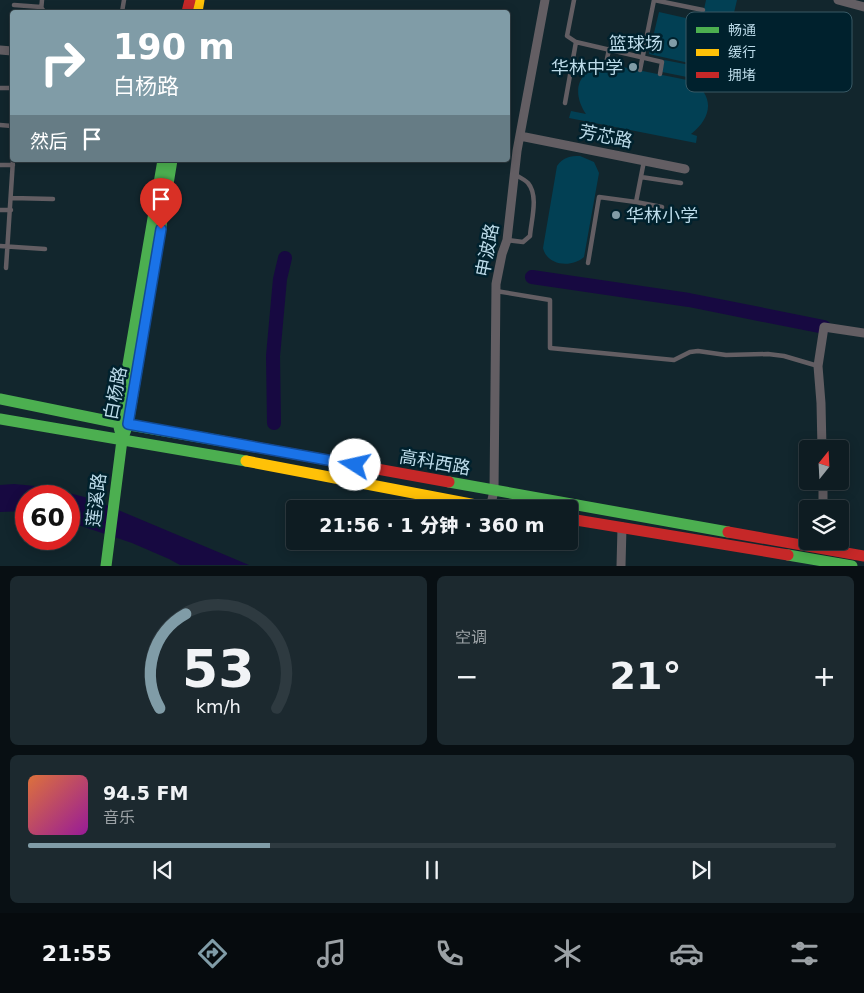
<!DOCTYPE html>
<html lang="zh">
<meta charset="utf-8">
<style>
body{margin:0;font-family:"DejaVu Sans","Noto Sans SC",sans-serif;background:#1c292f;color:#f1f3f6;height:100vh;display:flex;flex-direction:column;font-size:19px;white-space:nowrap}
*{box-sizing:border-box;margin:0}
p{font-size:16px;color:#9ba1a5}
.icon{flex:none;width:28px;height:28px;fill:none;stroke:currentColor;stroke-width:2;stroke-linecap:round;stroke-linejoin:round}
.map{position:relative;height:566px;overflow:hidden}
.sheet{display:flex;flex-direction:column;gap:10px;padding:10px;background:#080f13;flex:1}
.sheet>*{flex:none}
.guide{position:absolute;left:10px;top:10px;width:500px;height:152px;border-radius:5px;box-shadow:0 2px 12px #0003,0 0 0 1px #2e3a40;background:#809ca7;color:#fff;overflow:hidden}
.needle{width:32px;rotate:18deg}
.fabs{position:absolute;left:799px;top:440px;display:grid;gap:10px}
.fabs a{display:grid;place-items:center;width:50px;height:50px;border-radius:5px;background:#0e1c22;box-shadow:0 2px 12px #0003,0 0 0 1px #2e3a40;font-size:25px}
.speed{position:absolute;left:15px;top:485px;display:flex;gap:10px;font-size:25px;font-weight:700;text-align:center}
.speed>*{display:grid;place-content:center;width:65px;height:65px;border-radius:50%;background:#0e1c22;box-shadow:0 2px 12px #0003,0 0 0 1px #2e3a40;line-height:1}
.speed .limit{border:8px solid #d22;background:#fff;color:#111}
.pin{position:absolute;display:grid;place-items:center;width:42px;height:42px;color:#fff;margin:-51px -21px;border-radius:50% 50% 50% 0;rotate:-45deg;box-shadow:0 0 5px #0007}
.pin .icon{rotate:45deg}
.me{position:absolute;width:55px;margin:-28px;rotate:280deg;stroke-linejoin:round;filter:drop-shadow(0 0 4px #0008)}
.turn{display:flex;align-items:center;gap:18px;height:105px;padding:0 20px;font-size:22px}
.turn .icon{width:65px;height:65px;stroke-width:2.5}
.turn b{display:block;font-size:35px;line-height:42px}
.then{display:flex;align-items:center;height:48px;padding:0 20px;background:#0003;gap:10px;font-size:19px}
.big{font-size:38px;font-weight:800;line-height:1.1}
.sheet .tile{flex:1;display:flex;flex-direction:column;justify-content:center;gap:8px;min-width:0;padding:0 18px;border-radius:8px;background:#1c292f}
.sheet .dial{align-items:center;gap:0}
.dial svg{height:130px;overflow:visible;fill:none;stroke:#2e3a40;stroke-width:7;stroke-linecap:round;text-anchor:middle}
.dial text{fill:#f1f3f6;stroke:none}
.song{display:flex;align-items:center;gap:15px}
.cover{width:60px;height:60px;border-radius:8px;background:linear-gradient(135deg,hsl(20 70% 55%),hsl(300 70% 35%))}
.played{height:5px;border-radius:2px;background:linear-gradient(90deg,#809ca7 30%,#2e3a40 30%)}
.keys{display:flex;justify-content:space-around;direction:ltr}
.heat{display:flex;justify-content:space-between;align-items:center;font-size:28px;direction:ltr}
.sheet .tiles{flex:1;display:grid;gap:10px;grid-template-columns:1fr 1fr}
.tile:last-child{grid-column:span 2}
.trip{position:absolute;left:286px;top:500px;width:292px;height:50px;border-radius:5px;background:#0e1c22;box-shadow:0 2px 12px #0003,0 0 0 1px #2e3a40;font-weight:800;line-height:50px;text-align:center}
.tabs{display:flex;height:80px;justify-content:space-around;align-items:center;background:#060b0e;color:#9ba1a5}
.tabs .icon{width:35px;height:35px}
.tabs .active{color:#809ca7}
.tabs b{font-size:22px;color:#f1f3f6}
.map>svg:first-child{display:block}
.green{fill:#024054}
.water{fill:#170941}
.lines{fill:none;stroke-linecap:round;stroke-linejoin:round}
.river{stroke:#170941;stroke-width:14}
.lane{stroke:#635e63;stroke-width:4.5}
.street{stroke:#635e63;stroke-width:9}
.fast{stroke:#4caf50;stroke-width:11}
.slow{stroke:#ffc107;stroke-width:11}
.jam{stroke:#c62828;stroke-width:11}
.route-casing{stroke:#114b97;stroke-width:12}
.route{stroke:#1a73e8;stroke-width:9}
.poi-dot{fill:#809ca7;stroke:#00212d;stroke-width:2}
.labels{text-anchor:middle;dominant-baseline:central;stroke-width:5;stroke-linejoin:round;paint-order:stroke}
.poi-label{font-size:18px;fill:#bcdbe9;stroke:#00212d;text-anchor:end}
.street-label{font-size:18px;fill:#bcdbe9;stroke:#00212d}
.key{fill:#00212d;stroke:#385965;stroke-width:1}
.key-label{font-size:14px;fill:#bcdbe9}
</style>
<div class="map">
<svg width="864" height="566" viewBox="0 0 864 566">
<rect width="100%" height="100%" fill="#12262d"/>
<path class="green" d="M706 0H737L732 21 703 14Z
M659 12 699 21 689 63 649 54Z
M664 60 690 65 687 77 662 72Z
M608 64 692 81C715 96 712 118 691 134L697 136 696 143 569 118 571 111 586 114C570 90 579 68 608 64Z
M580 156 594 162 599 173 584 257C572 268 547 266 543 248L557 166C563 157 570 156 580 156Z"/>
<path class="water" d="M14 484 46 487 92 499 249 565H180L169 559 132 543 69 522V496H26V511L0 512V485Z"/>
<g class="lines">
<path class="river" d="M532 277 689 300 824 327
M274 423 273 356 280 279 285 258"/>
<path class="lane" d="M42 0 41 11 59 12
M654 0 703 10
M14 5 41 7
M122 12 124 0
M576 42 662 62 660 74
M606 64 609 49
M640 70 654 0
M0 88H12
M565 103 576 42 567 36 574 0
M0 125 12 126
M644 161 636 202 662 207
M0 165H13
M641 177 681 183
M12 198 53 199
M0 210H11
M507 240 523 242 530 236C531 221 539 196 528 183 524 179 519 177 514 174
M0 246 45 249
M588 263 599 197 636 202
M6 268 13 160
M496 291 550 300V348L674 360 690 352 698 351 726 355 768 354 784 356 818 366"/>
<path class="street" d="M838 0 864 7
M41 12V11
M0 50 12 51
M520 136 685 169
M822 449 821 403 818 366 824 327 864 333
M823 481V509
M490 508 494 491 496 284 502 254 507 240 517 151 545 0
M621 566 622 527"/>
<path class="fast" d="M0 399 118 423 222 441
M0 419 246 461
M120 431 118 423 163 160
M449 482 728 532
M788 555 852 566
M106 566 122 440 128 424 172 160"/>
<path class="slow" d="M197 12 199 0
M246 461 497 509"/>
<path class="jam" d="M187 12 190 0
M222 441 449 482
M570 519 788 555
M728 532 864 556"/>
</g>
<g class="lines">
<g class="route-casing">
<path id="route" d="M161 229 128 424 355 465"/>
</g>
<use href="#route" class="route"/>
</g>
<g class="poi-dot">
<circle cx="673" cy="43" r="5"/>
<circle cx="633" cy="67" r="5"/>
<circle cx="616" cy="215" r="5"/>
</g>
<g class="labels">
<g class="poi-label">
<text x="663" y="43">篮球场</text>
<text x="623" y="67">华林中学</text>
<text x="626" y="215" text-anchor="start">华林小学</text>
</g>
<g class="street-label">
<text transform="translate(606 136) rotate(11)">芳芯路</text>
<text transform="translate(487 250) rotate(-79)">申波路</text>
<text transform="translate(115 393) rotate(-79)">白杨路</text>
<text transform="translate(435 462) rotate(10)">高科西路</text>
<text transform="translate(96 500) rotate(-83)">莲溪路</text>
</g>
</g>
<rect x="686" y="12" width="166" height="80" rx="8" class="key"/>
<rect x="696" y="27" width="23" height="6" fill="#4caf50"/>
<rect x="696" y="49" width="23" height="7" fill="#ffc107"/>
<rect x="696" y="72" width="23" height="6" fill="#c62828"/>
<g class="key-label">
<text x="728" y="35">畅通</text>
<text x="728" y="57">缓行</text>
<text x="728" y="80">拥堵</text>
</g>
</svg>
<div class="fabs">
<a><svg class="needle" viewBox="-14 -14 28 28"><path d="M0-13l5 13h-10z" fill="#e53935"/><path d="M0 13l5-13h-10z" fill="#9ba1a5"/></svg></a>
<a><svg class="icon" aria-label="layers" viewBox="0 0 24 24"><path d="M12 4l9 5-9 5-9-5zM3 14l9 5 9-5"/></svg></a>
</div>
<div class="speed"><div class="limit">60</div></div>
<div class="pin" style="left:161px;top:229px;background:#d93025"><svg class="icon" aria-label="arrive" viewBox="0 0 24 24"><path d="M6 21V4h12l-3 4 3 4H6"/></svg></div>
<svg class="me" style="left:355px;top:465px" viewBox="-20 -20 40 40"><circle r="19" fill="#fff"/><path d="M0-13L10 11 0 6-10 11z" fill="#1a73e8"/></svg>
<div class="trip">21:56 · 1 分钟 · 360 m</div>
<div class="guide">
<div class="turn"><svg class="icon" aria-label="right" viewBox="0 0 24 24"><path d="M7 20v-9h11M14 6l5 5-5 5"/></svg><div><b>190 m</b>白杨路</div></div>
<div class="then">然后<svg class="icon" aria-label="arrive" viewBox="0 0 24 24"><path d="M6 21V4h12l-3 4 3 4H6"/></svg></div>
</div>
</div>
<section class="sheet">
<div class="tiles">
<div class="tile dial"><svg viewBox="0 0 100 80">
<path d="M14 69A42 42 0 1 1 86 69"/>
<path d="M14 69A42 42 0 0 1 30 11" stroke="#809ca7"/>
<text x="50" y="56" font-size="32" font-weight="700">53</text>
<text x="50" y="72" font-size="11">km/h</text>
</svg></div>
<div class="tile"><p>空调</p>
<div class="heat"><a>−</a><b class="big">21°</b><a>+</a></div>
</div>
<div class="tile">
<div class="song"><i class="cover"></i><div><b>94.5 FM</b><p>音乐</p></div></div>
<div class="played"></div>
<div class="keys"><svg class="icon" aria-label="previous" viewBox="0 0 24 24"><path d="M18 5L8 12l10 7zM5 5v14"/></svg><svg class="icon" aria-label="pause" viewBox="0 0 24 24"><path d="M8 5v14M16 5v14"/></svg><svg class="icon" aria-label="next" viewBox="0 0 24 24"><path d="M6 5l10 7-10 7zM19 5v14"/></svg></div>
</div>
</div>
</section>
<nav class="tabs">
<b>21:55</b>
<svg class="icon active" aria-label="directions" viewBox="0 0 24 24"><path d="M12 3l9 9-9 9-9-9zM9 14v-3h6M13 9l2 2-2 2"/></svg>
<svg class="icon" aria-label="music" viewBox="0 0 24 24"><path d="M9 18V5l10-2v13"/><circle cx="6" cy="18" r="3"/><circle cx="16" cy="16" r="3"/></svg>
<svg class="icon" aria-label="phone" viewBox="0 0 24 24"><path d="M5 4h4l2 5-3 2q2 4 5 5l2-3 5 2v4C11 20 4 13 5 4z"/></svg>
<svg class="icon" aria-label="climate" viewBox="0 0 24 24"><path d="M12 3v18M4 7l16 10M4 17L20 7"/></svg>
<svg class="icon" aria-label="car" viewBox="0 0 24 24"><path d="M5 17H2v-5l4-1 3-4h7l3 4 3 1v5h-3M9 17h6M6 11h13"/><circle cx="7" cy="17" r="2"/><circle cx="17" cy="17" r="2"/></svg>
<svg class="icon" aria-label="filters" viewBox="0 0 24 24"><path d="M4 7h16M4 17h16"/><circle cx="9" cy="7" r="2"/><circle cx="15" cy="17" r="2"/></svg>
</nav>
